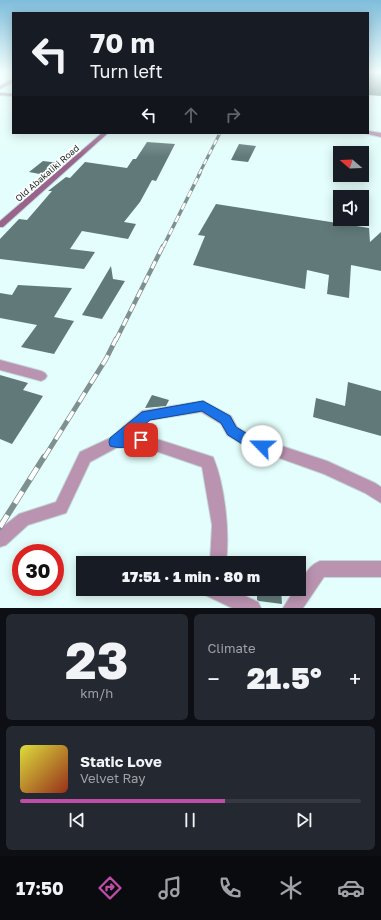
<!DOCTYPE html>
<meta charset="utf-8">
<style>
body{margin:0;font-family:"Golos Text",sans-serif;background:#242831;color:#f1f3f6;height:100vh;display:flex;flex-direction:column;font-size:15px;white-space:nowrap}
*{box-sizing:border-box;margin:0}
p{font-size:13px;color:#9ea1a6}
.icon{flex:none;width:22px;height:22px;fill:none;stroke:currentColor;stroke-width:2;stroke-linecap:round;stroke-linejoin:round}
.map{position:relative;height:608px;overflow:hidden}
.side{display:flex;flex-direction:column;gap:6px;padding:6px;background:#0d0f14;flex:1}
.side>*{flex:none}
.guide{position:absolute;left:12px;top:12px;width:357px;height:122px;border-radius:0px;box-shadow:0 2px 10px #0003;background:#171b24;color:#f1f3f6;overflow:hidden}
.needle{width:26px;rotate:289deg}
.tools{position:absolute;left:333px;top:146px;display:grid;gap:8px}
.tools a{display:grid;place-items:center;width:36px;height:36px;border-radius:0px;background:#171b24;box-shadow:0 2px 10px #0003;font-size:20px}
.speed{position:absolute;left:12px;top:544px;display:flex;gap:8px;font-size:20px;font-weight:700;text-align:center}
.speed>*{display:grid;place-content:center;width:52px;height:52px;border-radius:50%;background:#171b24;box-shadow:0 2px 10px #0003;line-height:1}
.speed .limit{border:6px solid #d22;background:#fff;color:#111}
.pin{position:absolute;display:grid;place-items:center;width:34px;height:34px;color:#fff;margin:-17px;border-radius:8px;box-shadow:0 2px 6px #0006}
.me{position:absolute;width:44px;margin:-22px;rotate:293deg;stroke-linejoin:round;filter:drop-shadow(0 0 3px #0008)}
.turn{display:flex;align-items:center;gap:14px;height:84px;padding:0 12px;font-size:18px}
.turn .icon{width:52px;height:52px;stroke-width:2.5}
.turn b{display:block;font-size:28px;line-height:34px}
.lanes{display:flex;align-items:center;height:38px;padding:0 12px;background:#0003;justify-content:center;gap:20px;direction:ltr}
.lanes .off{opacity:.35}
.big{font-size:30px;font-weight:800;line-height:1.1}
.side .tile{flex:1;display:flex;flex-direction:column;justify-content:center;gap:6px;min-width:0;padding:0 14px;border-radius:6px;background:#242831}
.side .dial{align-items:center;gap:0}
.dial b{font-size:52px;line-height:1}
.song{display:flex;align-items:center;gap:12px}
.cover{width:48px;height:48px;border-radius:6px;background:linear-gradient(135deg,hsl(60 70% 55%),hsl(10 70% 35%))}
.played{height:4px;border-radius:2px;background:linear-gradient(90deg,#be4da8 60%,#363941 60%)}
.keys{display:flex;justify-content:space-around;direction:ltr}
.heat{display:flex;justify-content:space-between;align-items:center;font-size:22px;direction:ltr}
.side .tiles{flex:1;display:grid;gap:6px;grid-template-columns:1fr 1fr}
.tile:last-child{grid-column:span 2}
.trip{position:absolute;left:76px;top:556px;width:230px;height:40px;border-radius:0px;background:#171b24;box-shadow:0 2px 10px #0003;font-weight:800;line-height:40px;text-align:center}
.tabs{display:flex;height:64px;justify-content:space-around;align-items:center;background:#090b0e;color:#9ea1a6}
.tabs .icon{width:28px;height:28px}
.tabs .selected{color:#be4da8}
.tabs b{font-size:18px;color:#f1f3f6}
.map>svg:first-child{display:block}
.building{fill:#617a79}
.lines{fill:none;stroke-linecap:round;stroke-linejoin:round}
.minor-casing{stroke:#c0d8d7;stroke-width:2}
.secondary-casing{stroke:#c0d8d7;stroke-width:2}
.minor{fill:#ba93b0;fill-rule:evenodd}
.secondary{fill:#99638c;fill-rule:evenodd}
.rail-far4-casing{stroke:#7e908f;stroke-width:3}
.rail-far3-casing{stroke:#7e908f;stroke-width:3.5}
.rail-far2-casing{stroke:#7e908f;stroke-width:4.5}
.rail-far1-casing{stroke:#7e908f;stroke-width:5}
.rail-casing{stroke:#7e908f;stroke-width:6}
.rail-far4{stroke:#fff;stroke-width:2;stroke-dasharray:5.5;stroke-linecap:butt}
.rail-far3{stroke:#fff;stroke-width:2.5;stroke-dasharray:7;stroke-linecap:butt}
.rail-far2{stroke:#fff;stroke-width:3;stroke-dasharray:8;stroke-linecap:butt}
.rail-far1{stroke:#fff;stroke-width:3.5;stroke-dasharray:11;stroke-linecap:butt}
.rail{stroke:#fff;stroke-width:4.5;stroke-dasharray:14;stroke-linecap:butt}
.route{fill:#1a73e8;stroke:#114b97}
.labels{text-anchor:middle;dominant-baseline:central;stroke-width:3.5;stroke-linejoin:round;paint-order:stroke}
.far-street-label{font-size:9px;fill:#232d2d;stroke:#fff}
</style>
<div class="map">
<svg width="381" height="608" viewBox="0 0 381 608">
<rect width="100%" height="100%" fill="#e3fefc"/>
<path class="building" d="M368 72H381V96L368 95Z
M147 142 175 144 156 181 152 180 140 202 124 222 136 224 128 239 82 231 70 249 95 252 84 269 0 259V239L19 219 27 220 52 191H48L66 177 70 178 85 162 127 168 133 159H136Z
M239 144 256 146 248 162 231 160Z
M43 161 59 163 45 175 29 172Z
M216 204 369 228 370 242 381 232V271L351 265 349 298 327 294 329 275 307 270 305 289 193 265 205 236 198 235Z
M111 266 113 279 125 281 102 319 82 315Z
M18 285 72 288 54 317 74 321 54 354 21 347 37 325 0 318V293L12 295Z
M0 375 28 383 23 390 43 396 12 444 0 439Z
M348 382 381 391V436L313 417 316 398 345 406Z
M152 395 169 400 166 406 145 408Z
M257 589H281L282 604 259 601 257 600Z"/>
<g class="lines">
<g class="minor-casing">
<path id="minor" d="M13 79V82L0 89V86Z
M0 93 13 94V96L0 95Z
M368 131 381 133V137L364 133H368Z
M0 360 41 371 45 373 47 376 45 379 41 381 0 370Z
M203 401 231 416 237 427 252 436 327 461 375 483 381 487V503L365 493 324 474 243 445 227 435 221 424 201 412 150 420 134 434H141L213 457C225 485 230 533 226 563H210L212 525 202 467 141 446 116 448 90 462 66 513 28 525 6 545 0 547V529L19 514 56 502 80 452 110 438 142 411Z
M320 561H381V577H324L303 608H283L295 589H299C299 579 311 564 320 561Z
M202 589H230L258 602 261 608H232L205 595Z"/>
</g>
<g class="secondary-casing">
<path id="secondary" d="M102 133H108L3 227H0V221Z"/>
</g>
<use href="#minor" class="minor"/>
<use href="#secondary" class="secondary"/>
<g class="rail-far4-casing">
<path id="rail-far4" d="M199 174 220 133"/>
</g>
<g class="rail-far3-casing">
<path id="rail-far3" d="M163 247 200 173"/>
</g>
<g class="rail-far2-casing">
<path id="rail-far2" d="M116 340 163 246"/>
</g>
<g class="rail-far1-casing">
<path id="rail-far1" d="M44 458 106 359 116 339"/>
</g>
<g class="rail-casing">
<path id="rail" d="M0 527 44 457"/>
</g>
<use href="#rail-far4" class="rail-far4"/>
<use href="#rail-far3" class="rail-far3"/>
<use href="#rail-far2" class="rail-far2"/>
<use href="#rail-far1" class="rail-far1"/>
<use href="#rail" class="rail"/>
</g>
<linearGradient id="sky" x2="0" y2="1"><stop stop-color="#7fbddb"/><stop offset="0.46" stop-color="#f2fffe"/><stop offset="1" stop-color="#f2fffe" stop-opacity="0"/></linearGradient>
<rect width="381" height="157" fill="url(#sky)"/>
<path class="route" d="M203 401 230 416 236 427 252 437 266 442 268 446 266 450 262 452 244 445 228 435 221 423 202 411 150 420 132 435 141 434 145 436 147 440 145 444C136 447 119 449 110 446L109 442 110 438 142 412Z"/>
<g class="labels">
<g class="far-street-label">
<text transform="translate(47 173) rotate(-41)">Old Abakaliki Road</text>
</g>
</g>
</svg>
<div class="tools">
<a><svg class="needle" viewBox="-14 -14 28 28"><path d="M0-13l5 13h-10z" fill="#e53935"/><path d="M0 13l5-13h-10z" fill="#9ea1a6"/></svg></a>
<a><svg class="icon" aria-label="sound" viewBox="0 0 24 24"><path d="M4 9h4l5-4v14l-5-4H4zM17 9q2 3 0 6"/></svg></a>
</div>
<div class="speed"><div class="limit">30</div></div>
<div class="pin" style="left:141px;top:440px;background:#d93025"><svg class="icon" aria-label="arrive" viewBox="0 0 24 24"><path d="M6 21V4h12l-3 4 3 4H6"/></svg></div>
<svg class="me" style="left:262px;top:446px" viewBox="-20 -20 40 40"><circle r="19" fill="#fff"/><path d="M0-13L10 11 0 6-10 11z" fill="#1a73e8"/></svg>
<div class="trip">17:51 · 1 min · 80 m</div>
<div class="guide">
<div class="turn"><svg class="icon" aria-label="left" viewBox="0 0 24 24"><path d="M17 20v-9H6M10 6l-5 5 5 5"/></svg><div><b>70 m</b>Turn left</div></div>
<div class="lanes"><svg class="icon" aria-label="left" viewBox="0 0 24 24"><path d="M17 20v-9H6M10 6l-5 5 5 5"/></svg><svg class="icon off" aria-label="ahead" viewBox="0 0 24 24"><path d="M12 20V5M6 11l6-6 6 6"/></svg><svg class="icon off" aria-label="right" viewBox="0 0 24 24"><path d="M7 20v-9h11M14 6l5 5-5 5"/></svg></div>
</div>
</div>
<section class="side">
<div class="tiles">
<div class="tile dial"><b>23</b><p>km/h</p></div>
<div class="tile"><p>Climate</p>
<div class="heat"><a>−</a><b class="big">21.5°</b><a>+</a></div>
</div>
<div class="tile">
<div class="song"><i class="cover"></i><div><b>Static Love</b><p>Velvet Ray</p></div></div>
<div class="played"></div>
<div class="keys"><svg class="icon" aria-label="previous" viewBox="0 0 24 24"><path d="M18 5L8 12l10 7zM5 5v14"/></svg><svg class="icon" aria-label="pause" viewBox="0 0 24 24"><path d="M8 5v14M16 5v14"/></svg><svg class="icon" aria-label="next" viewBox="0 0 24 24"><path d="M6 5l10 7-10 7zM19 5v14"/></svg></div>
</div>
</div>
</section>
<nav class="tabs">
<b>17:50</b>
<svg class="icon selected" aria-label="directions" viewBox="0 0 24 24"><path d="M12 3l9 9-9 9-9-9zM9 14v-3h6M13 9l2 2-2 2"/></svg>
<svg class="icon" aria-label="music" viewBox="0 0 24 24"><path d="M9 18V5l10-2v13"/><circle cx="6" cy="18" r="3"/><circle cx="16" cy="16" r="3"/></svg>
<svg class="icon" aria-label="phone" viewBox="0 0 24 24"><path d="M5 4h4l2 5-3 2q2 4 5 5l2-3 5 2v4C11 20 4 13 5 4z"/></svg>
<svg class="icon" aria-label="climate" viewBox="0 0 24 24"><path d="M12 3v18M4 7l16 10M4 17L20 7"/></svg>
<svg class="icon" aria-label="car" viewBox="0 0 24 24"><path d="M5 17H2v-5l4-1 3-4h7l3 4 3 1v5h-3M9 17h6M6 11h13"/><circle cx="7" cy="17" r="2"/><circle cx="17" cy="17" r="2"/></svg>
</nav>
